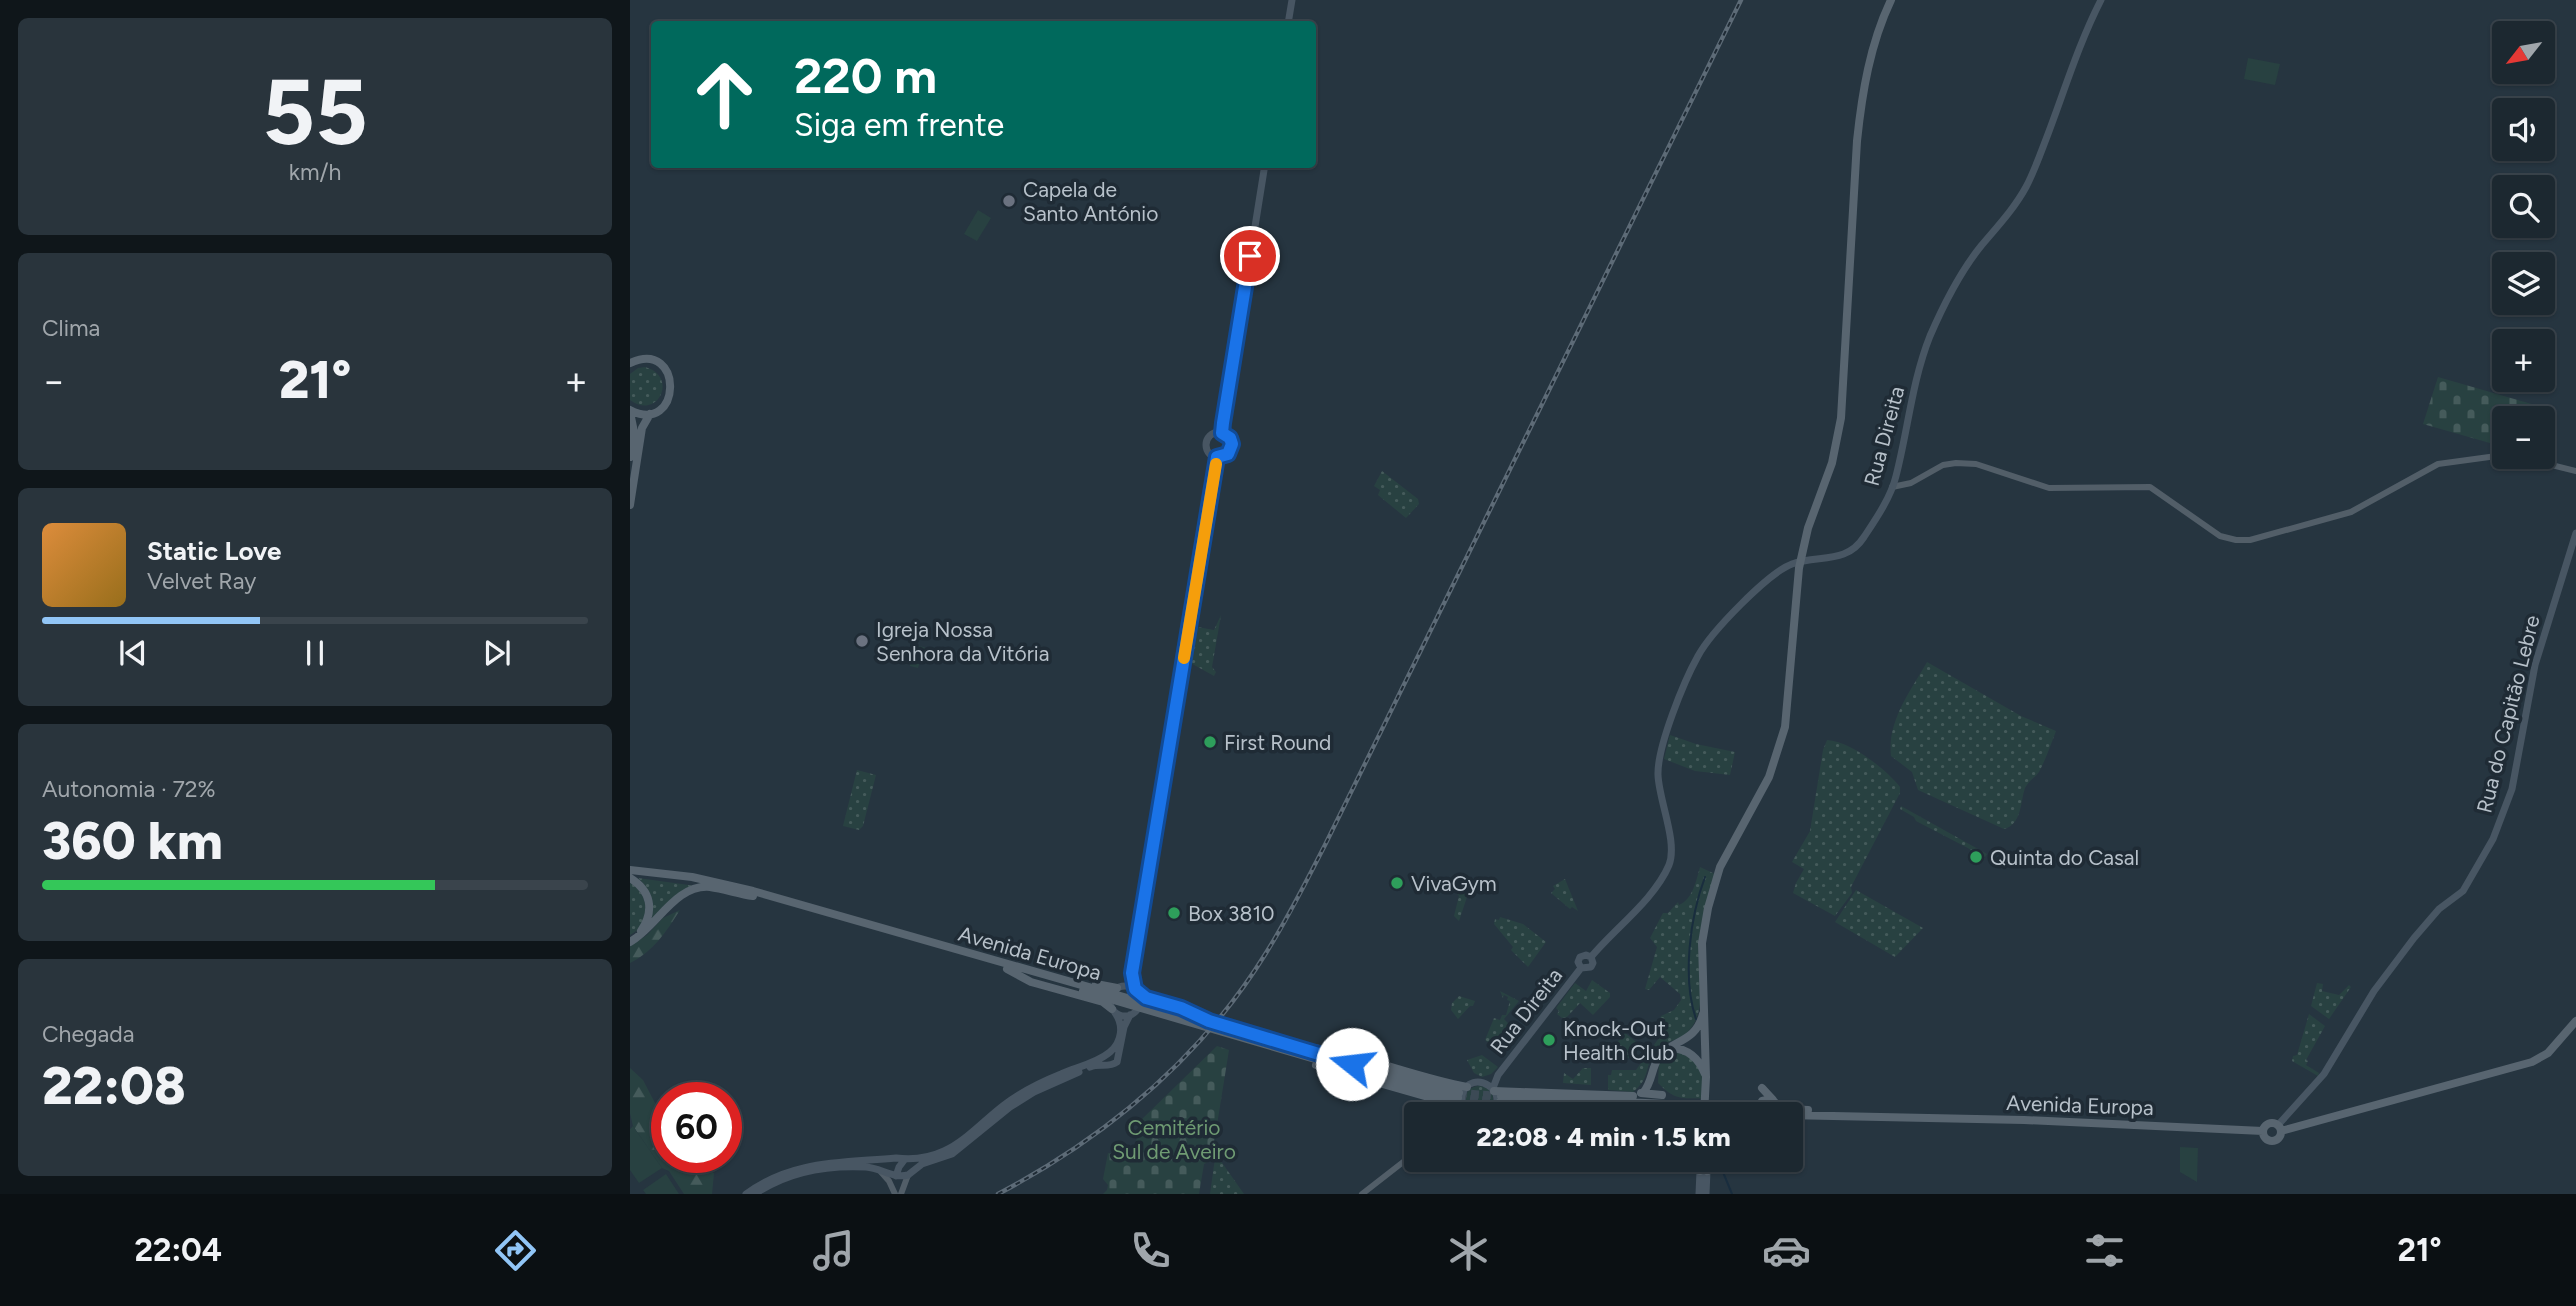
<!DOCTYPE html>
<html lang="pt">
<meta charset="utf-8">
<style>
body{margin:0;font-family:Figtree,sans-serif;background:#29343c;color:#f1f3f6;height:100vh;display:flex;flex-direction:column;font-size:26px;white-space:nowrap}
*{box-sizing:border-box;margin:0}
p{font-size:23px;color:#a0a6ab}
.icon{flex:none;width:38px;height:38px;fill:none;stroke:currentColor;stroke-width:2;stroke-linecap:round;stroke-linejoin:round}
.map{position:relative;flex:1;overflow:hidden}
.drawer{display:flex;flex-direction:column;gap:18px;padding:18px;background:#0f161a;width:630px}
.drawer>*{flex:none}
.guide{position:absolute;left:21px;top:21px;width:665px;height:147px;border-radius:7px;box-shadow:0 2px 5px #0004,0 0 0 2px #3a444c;background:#00695c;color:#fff;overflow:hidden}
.needle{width:46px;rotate:239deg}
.fabs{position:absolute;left:1862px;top:21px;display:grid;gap:14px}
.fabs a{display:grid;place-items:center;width:63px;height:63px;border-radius:7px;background:#1c2830;box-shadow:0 2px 5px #0004,0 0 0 2px #3a444c;font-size:35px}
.speed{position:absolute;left:21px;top:1082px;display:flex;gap:14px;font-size:35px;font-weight:700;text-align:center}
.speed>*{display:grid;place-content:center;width:91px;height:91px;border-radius:50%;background:#1c2830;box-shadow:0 2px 5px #0004,0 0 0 2px #3a444c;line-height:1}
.speed .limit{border:10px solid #d22;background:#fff;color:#111}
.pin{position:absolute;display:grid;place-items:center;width:60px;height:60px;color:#fff;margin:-30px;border:4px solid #fff;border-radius:50%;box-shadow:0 2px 7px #0007}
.me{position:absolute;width:77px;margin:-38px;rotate:286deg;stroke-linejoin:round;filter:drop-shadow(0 0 5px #0008)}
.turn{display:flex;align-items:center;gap:24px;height:147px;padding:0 28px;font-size:32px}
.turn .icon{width:91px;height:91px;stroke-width:2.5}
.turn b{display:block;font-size:49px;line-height:60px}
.big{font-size:52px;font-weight:800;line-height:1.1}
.drawer .tile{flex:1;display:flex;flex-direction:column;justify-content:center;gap:10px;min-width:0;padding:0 24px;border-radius:10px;background:#29343c}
.drawer .dial{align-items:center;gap:0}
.dial b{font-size:91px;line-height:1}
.song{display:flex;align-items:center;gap:21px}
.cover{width:84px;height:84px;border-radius:10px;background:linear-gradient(135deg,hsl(30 70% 55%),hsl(40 70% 35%))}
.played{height:7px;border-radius:4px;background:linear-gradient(90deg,#91c5f6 40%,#3a444c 40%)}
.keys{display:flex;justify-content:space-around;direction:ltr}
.heat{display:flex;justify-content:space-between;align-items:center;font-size:38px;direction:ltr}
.charge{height:10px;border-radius:5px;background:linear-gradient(90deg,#34c759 72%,#3a444c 0)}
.trip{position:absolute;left:774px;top:1102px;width:399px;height:70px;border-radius:7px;background:#1c2830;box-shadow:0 2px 5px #0004,0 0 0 2px #3a444c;font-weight:800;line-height:70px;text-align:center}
.menu{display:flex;height:112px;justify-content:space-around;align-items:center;background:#0b1013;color:#a0a6ab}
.menu .icon{width:49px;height:49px}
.menu .active{color:#91c5f6}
.menu b{font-size:32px;color:#f1f3f6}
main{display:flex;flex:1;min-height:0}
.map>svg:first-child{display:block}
.grass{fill:url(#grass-dots)}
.forest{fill:url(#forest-firs)}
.cemetery{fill:url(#cemetery-stones)}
.garden{fill:#284141}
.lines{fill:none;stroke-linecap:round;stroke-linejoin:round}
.stream{stroke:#192d3e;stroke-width:2}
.primary-tunnel{stroke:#3c4a55;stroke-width:8;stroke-dasharray:8 4;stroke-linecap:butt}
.tertiary{stroke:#525e68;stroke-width:6}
.secondary{stroke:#485663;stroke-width:7}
.primary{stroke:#586570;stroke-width:8}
.rail-casing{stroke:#5d6b77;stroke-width:4.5}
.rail{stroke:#1f2b35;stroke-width:2;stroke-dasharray:5;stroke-linecap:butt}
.route-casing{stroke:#114b97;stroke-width:18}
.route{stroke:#1a73e8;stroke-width:12}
.slow{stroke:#f59e0b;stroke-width:12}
.worship-dot{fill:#6b7280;stroke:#1f2b35;stroke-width:2.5}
.leisure-dot{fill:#2e9e5b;stroke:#1f2b35;stroke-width:2.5}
.labels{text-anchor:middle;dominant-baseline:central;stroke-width:7;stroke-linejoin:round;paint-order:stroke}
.poi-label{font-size:21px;fill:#b7c1ca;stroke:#1f2b35;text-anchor:start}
.street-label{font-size:21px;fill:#b7c1ca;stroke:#1f2b35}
.park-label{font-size:21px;fill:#6f9b73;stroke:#1f2b35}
</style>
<main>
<section class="drawer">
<div class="tile dial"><b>55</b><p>km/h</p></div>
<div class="tile"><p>Clima</p>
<div class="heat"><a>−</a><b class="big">21°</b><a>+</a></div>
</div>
<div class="tile">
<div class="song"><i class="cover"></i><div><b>Static Love</b><p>Velvet Ray</p></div></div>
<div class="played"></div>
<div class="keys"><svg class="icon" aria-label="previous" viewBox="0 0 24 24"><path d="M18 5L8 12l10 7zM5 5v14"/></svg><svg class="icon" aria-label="pause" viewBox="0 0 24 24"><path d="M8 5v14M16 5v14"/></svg><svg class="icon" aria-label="next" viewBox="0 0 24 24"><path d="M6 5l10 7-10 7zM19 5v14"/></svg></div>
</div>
<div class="tile"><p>Autonomia · 72%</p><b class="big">360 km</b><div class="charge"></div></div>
<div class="tile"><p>Chegada</p><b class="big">22:08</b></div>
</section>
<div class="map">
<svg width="1946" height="1194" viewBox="0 0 1946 1194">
<defs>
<pattern id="grass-dots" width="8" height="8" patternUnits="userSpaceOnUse" patternTransform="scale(1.75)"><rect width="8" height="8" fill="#284141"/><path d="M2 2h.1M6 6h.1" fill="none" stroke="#455b5b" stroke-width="1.8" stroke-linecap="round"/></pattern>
<pattern id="forest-firs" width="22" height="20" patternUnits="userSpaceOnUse" patternTransform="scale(1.75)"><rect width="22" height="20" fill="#284141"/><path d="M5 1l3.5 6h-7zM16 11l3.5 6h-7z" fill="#455b5b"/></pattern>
<pattern id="cemetery-stones" width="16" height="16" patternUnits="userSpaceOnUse" patternTransform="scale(1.75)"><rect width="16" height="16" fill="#284141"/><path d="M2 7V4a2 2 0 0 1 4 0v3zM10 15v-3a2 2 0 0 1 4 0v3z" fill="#455b5b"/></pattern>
</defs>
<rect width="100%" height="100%" fill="#263540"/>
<path class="grass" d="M15 367C49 376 28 421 0 400V374L8 368Z
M752 471 788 499 789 504 776 518 748 495 750 490 744 486Z
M591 615 582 667 586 672 584 676 557 661 562 626 584 630Z
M286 645 303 650 299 663 290 661 288 668 280 666 281 649Z
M1297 662 1391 716 1426 731C1421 744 1416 759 1409 772 1405 778 1399 780 1395 788 1390 803 1392 824 1374 829L1288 790 1282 772 1261 756C1257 721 1280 692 1297 662Z
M1040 735 1066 744 1105 752 1100 775 1065 771 1034 759Z
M1197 740C1220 741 1256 769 1270 787V793L1221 887 1222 893 1205 916 1163 893 1166 883 1174 869 1162 862 1180 831 1193 750Z
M227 770 246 775 233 826 229 830 213 826Z
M1271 806 1357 854 1355 857 1286 821 1284 817 1270 809Z
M1070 867 1085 874C1080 895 1073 916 1070 937 1066 965 1079 1004 1061 1028 1052 1041 1035 1040 1026 1051 1013 1067 1022 1077 1003 1092L978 1090V1075H981L982 1070H1006L1029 1038 1027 1035 1033 1023 1030 1019 1031 1016 1044 1010 1051 1000 1050 994 1030 977 1019 990 1015 989 1027 947 1020 938 1033 913H1038L1048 902 1049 905C1063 899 1066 881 1070 867Z
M8 878 66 886 19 925C27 906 23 892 8 878Z
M935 879 948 911 942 907 940 909 921 893 925 889 923 886Z
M815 880 836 886 839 891 829 921 824 916 829 896Z
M0 883C20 894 22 924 0 935Z
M1226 890 1293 928 1265 957 1205 922Z
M870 917 893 924 916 942 898 967 881 950 883 947 864 924 865 919 869 920Z
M962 980 980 993V997L963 1015 950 1003 936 1018H932L927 1014 929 1011 926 1008 945 983 956 991Z
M1687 983 1693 984 1692 991 1709 995 1719 985 1721 987 1699 1019 1681 1006Z
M870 991 889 1001 874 1019 883 1028 866 1048 855 1040 864 1018 870 1020 872 1015H876L880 1001 877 1000 878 997 874 995 873 998Z
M829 996 845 1001 843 1006H840L828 1019 821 1010 822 1003Z
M1679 1014 1695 1026 1676 1060 1678 1061 1676 1065 1689 1073 1688 1076 1662 1061 1663 1056 1667 1055Z
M995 1033 1011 1046 1001 1058 975 1057Z
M1048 1051C1073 1064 1074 1071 1074 1098 1049 1099 1044 1099 1028 1083L1029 1062 1039 1052Z
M852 1055 868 1067 861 1074 852 1077 844 1073 837 1060Z
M953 1068H961V1085L933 1083 934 1073 943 1079Z
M835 1100a14 14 0 1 1 28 0a14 14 0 1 1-28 0Z
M588 1157 614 1194H580L585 1158Z"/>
<path class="forest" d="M50 910C36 932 24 951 0 963V946L17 935 33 918Z
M0 1068 13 1080 37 1126V1157H62L65 1161 84 1173 82 1194H54L39 1171 32 1168 3 1126 0 1113Z"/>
<path class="cemetery" d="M1808 377 1922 410 1927 419 1921 439 1913 443V418H1874V447L1793 424Z
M587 1046 599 1050 583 1150 588 1157 574 1164 569 1194H473L477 1190 478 1185 473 1179 478 1153 503 1158 510 1121Z"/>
<path class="garden" d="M1618 58 1650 64 1645 85 1614 79Z
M348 210 361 218 347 241 334 234Z
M3 1126 32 1168 9 1183 0 1170V1129Z
M1550 1147 1568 1148 1567 1182 1550 1172Z
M36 1174 49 1194H16L13 1190Z"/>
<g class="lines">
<path class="stream" d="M1066 1019C1052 978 1060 917 1075 877
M1088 1160 1102 1194"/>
<path class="primary-tunnel" d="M829 1093 871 1096
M828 1098 870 1102"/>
<path class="tertiary" d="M1889 457 1946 471
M1262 487 1281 483 1313 465 1326 463 1346 464 1419 488 1520 487 1590 536 1606 540H1620L1721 512 1808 464 1874 455
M251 1172 259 1181 265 1194
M271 1194 278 1175
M732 1194 786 1152"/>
<path class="secondary" d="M658 24 662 0
M576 445a13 13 0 1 1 26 0a13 13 0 1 1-26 0Z
M592 433 635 164
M951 968 948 962 950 957 956 955 961 957
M480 1001a15 15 0 1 1 30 0a15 15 0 1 1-30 0Z
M505 989 502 973 587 457
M460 1067C469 1063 479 1068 487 1062L494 1027 500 1015
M863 1088 868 1075 951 968 961 967 963 963 961 957C985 928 1024 900 1039 865 1048 842 1029 801 1028 775 1027 747 1054 681 1068 656 1081 632 1138 573 1162 564 1188 554 1216 565 1234 537 1246 519 1261 497 1266 476 1278 430 1282 381 1300 336 1313 306 1330 272 1351 246 1367 227 1384 209 1396 187 1405 170 1411 152 1418 134 1435 89 1449 43 1471 0
M840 1115C834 1110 830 1104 832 1095 840 1066 886 1092 858 1115
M1648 1125 1694 1074 1744 991 1784 938 1809 909 1833 891 1863 839 1882 789 1905 665 1946 533
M278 1175 292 1164 322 1154 380 1107 404 1092 449 1072
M266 1176 269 1167 275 1159
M116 1194C162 1160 211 1163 266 1158 282 1160 299 1158 314 1151 336 1141 354 1120 374 1105 391 1092 411 1082 431 1074 447 1067 467 1063 480 1052 492 1042 494 1025 485 1013
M125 1194C157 1172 197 1165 236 1167 251 1168 263 1179 278 1175
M1069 1194 1070 1171
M1076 1194 1077 1171"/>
<path class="primary" d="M0 363C55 338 52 437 0 410
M0 412 4 432 0 457
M0 505 12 428 20 414
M0 870 62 877 123 891 829 1093
M0 878C21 891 25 910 11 931
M0 942C27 927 45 884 80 887 94 889 109 894 123 896
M377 969 401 982 473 1002 482 1009
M466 984 487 988
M453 991 702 1064
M508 993 524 1000
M684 1048C736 1056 785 1077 837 1087
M1042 1048C1059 1049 1069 1059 1075 1074
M686 1065 833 1107
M732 1072 828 1098
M1132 1088 1143 1100
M864 1091 1003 1096
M1011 1093 1032 1095
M1013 1093C1023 1081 1021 1068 1029 1057 1042 1039 1065 1044 1073 1014
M871 1096 1117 1108 1130 1104
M870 1102 969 1106
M1148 1105 1160 1109 1178 1110
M864 1109H906
M1031 1109 1128 1115
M1128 1109 1132 1101 1141 1099 1148 1105 1147 1115
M961 1110 976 1111 987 1106
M1074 1115 1076 1077 1072 943 1078 908 1090 867 1139 777 1155 727 1169 568 1178 528 1202 463 1211 418 1227 141C1232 93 1240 44 1261 0
M1155 1115 1394 1120 1633 1131
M1633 1132a9 9 0 1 1 18 0a9 9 0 1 1-18 0Z
M1651 1131 1902 1062 1918 1053 1946 1021
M1068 1160 1070 1171
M1077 1171 1082 1160"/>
<g class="rail-casing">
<path id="rail" d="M368 1194C476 1137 571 1058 636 953 658 918 676 882 695 845L1111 0"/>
</g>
<use href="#rail" class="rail"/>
</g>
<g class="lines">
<g class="route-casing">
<path id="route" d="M620 256 593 423 592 433 600 438 602 444 598 454 587 457 502 973 505 989 516 998 551 1008 579 1021 722 1064"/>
</g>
<use href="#route" class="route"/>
<path class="slow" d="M554 658 586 464"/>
</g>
<g class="worship-dot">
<circle cx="379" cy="201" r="7"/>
<circle cx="232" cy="641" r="7"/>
</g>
<g class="leisure-dot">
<circle cx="580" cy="742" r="7"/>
<circle cx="1346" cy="857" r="7"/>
<circle cx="767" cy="883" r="7"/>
<circle cx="544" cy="913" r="7"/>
<circle cx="919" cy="1040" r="7"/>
</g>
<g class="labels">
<g class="poi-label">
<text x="393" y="189">Capela de<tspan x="393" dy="24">Santo António</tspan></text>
<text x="246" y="629">Igreja Nossa<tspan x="246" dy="24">Senhora da Vitória</tspan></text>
<text x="594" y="742">First Round</text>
<text x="1360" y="857">Quinta do Casal</text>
<text x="781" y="883">VivaGym</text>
<text x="558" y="913">Box 3810</text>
<text x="933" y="1028">Knock-Out<tspan x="933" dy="24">Health Club</tspan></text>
</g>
<g class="street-label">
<text transform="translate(1254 436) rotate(-75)">Rua Direita</text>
<text transform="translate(1878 714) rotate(-76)">Rua do Capitão Lebre</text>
<text transform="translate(400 953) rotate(16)">Avenida Europa</text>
<text transform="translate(896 1011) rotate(-52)">Rua Direita</text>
<text transform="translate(1450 1105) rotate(2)">Avenida Europa</text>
</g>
<g class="park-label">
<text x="544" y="1127">Cemitério<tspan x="544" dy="24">Sul de Aveiro</tspan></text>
</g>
</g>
</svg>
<div class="fabs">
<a><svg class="needle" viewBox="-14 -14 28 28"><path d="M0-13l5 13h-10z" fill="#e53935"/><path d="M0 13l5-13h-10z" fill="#a0a6ab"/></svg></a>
<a><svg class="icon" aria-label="sound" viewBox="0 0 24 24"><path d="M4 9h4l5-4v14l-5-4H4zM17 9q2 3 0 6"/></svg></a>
<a><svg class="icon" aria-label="search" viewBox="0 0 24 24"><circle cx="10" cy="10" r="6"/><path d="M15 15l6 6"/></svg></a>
<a><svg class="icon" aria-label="layers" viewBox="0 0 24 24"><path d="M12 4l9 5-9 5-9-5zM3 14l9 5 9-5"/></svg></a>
<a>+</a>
<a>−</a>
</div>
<div class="speed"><div class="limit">60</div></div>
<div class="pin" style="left:620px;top:256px;background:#d93025"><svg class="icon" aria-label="arrive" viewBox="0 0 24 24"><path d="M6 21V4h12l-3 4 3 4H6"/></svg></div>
<svg class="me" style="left:722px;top:1064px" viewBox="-20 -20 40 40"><circle r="19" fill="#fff"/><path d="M0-13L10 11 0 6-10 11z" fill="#1a73e8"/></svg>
<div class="trip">22:08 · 4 min · 1.5 km</div>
<div class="guide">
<div class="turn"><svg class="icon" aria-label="ahead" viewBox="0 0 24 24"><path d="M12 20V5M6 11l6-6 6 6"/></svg><div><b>220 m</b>Siga em frente</div></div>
</div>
</div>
</main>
<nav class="menu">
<b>22:04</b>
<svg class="icon active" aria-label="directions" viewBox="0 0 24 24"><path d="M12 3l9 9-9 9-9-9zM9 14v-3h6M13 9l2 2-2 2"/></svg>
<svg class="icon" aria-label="music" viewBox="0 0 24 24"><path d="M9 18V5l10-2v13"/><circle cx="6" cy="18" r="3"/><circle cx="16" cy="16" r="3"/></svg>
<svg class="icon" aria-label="phone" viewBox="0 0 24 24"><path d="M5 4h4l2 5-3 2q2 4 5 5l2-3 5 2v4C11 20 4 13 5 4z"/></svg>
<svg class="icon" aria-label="climate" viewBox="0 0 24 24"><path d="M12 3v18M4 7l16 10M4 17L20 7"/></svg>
<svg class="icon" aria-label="car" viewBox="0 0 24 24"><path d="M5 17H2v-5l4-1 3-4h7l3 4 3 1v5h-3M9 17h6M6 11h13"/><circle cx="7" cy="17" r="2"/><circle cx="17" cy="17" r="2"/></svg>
<svg class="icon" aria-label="filters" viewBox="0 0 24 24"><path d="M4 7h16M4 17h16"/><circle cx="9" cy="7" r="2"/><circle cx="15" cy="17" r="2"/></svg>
<b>21°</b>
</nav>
